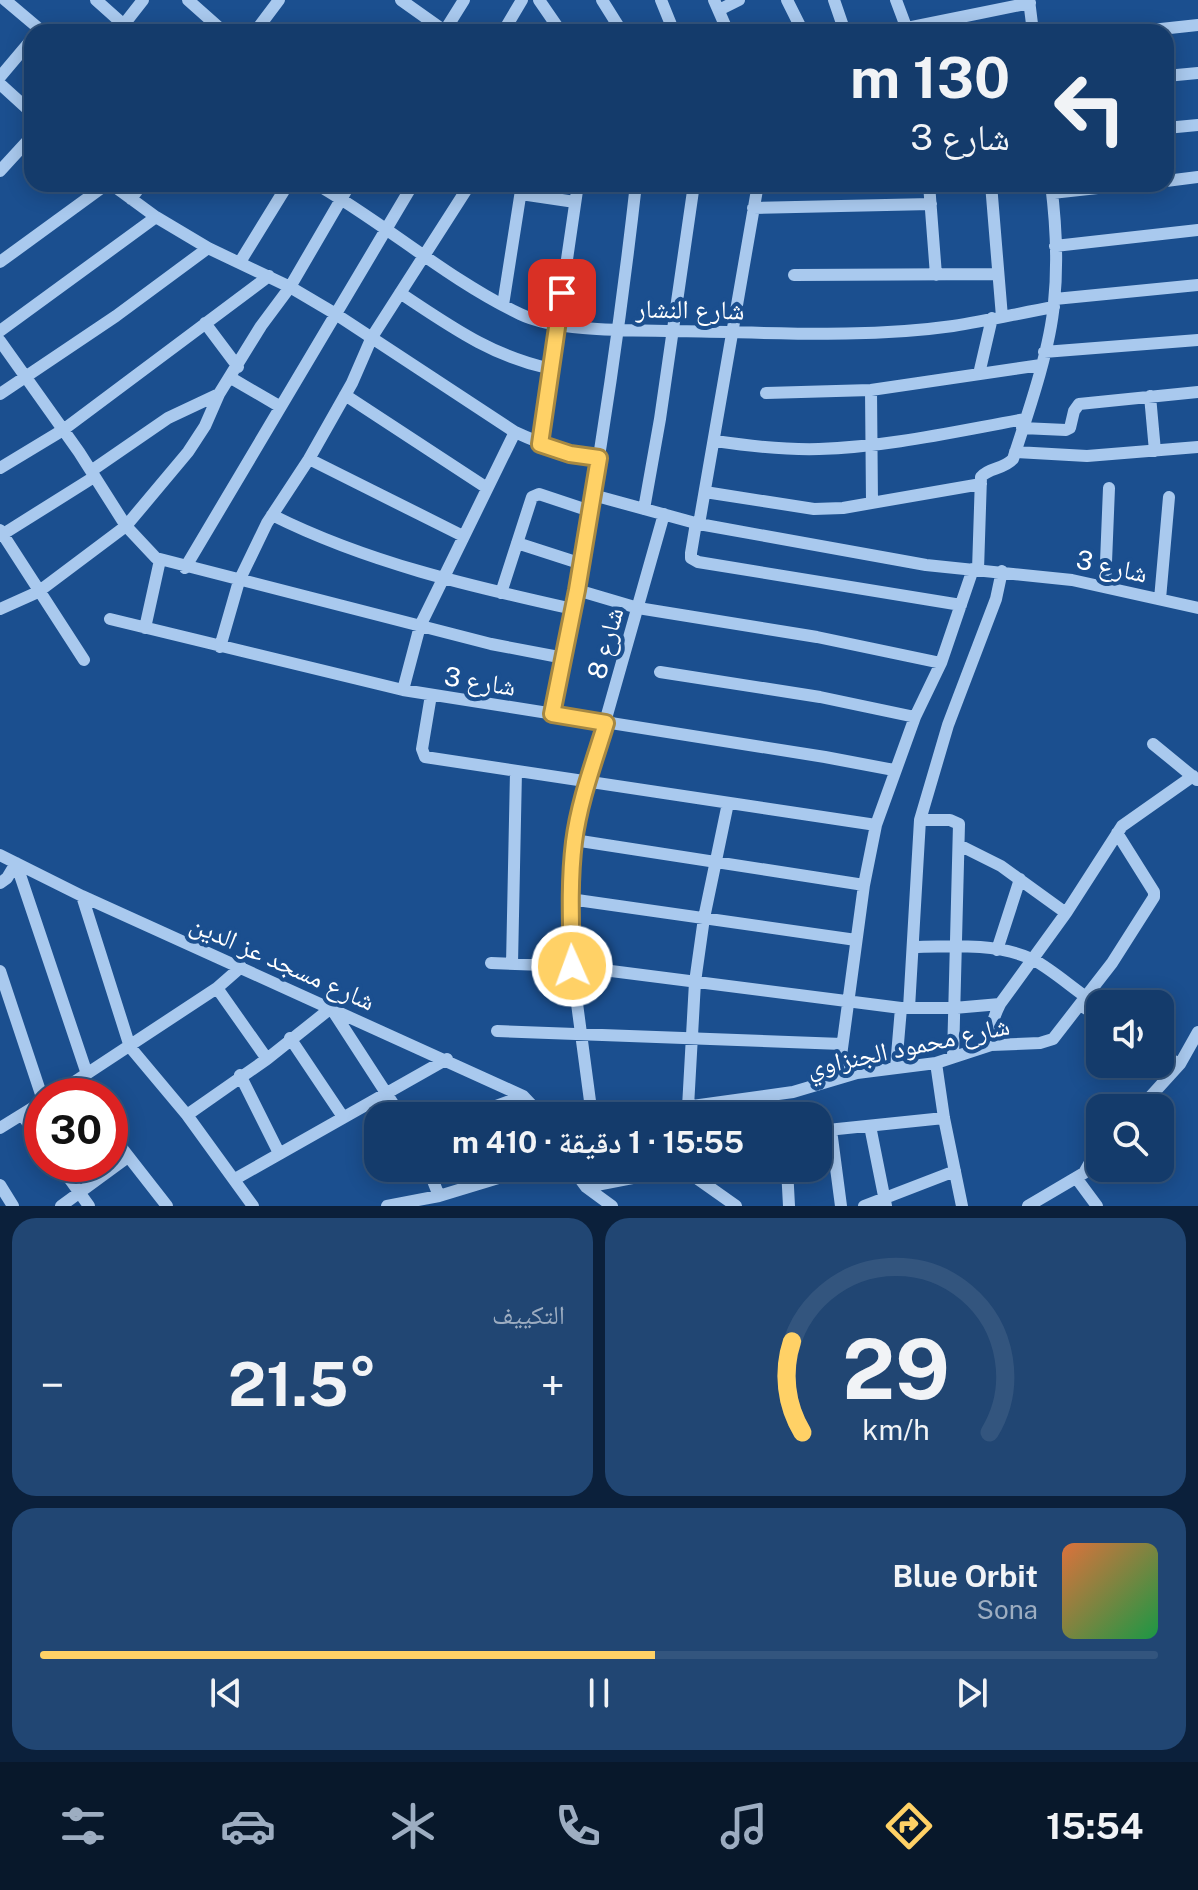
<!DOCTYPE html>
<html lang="ar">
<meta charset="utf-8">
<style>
body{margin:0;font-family:"Public Sans","Noto Naskh Arabic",sans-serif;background:#214673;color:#f1f3f6;direction:rtl;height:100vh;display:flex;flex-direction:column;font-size:30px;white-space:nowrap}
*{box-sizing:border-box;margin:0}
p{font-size:26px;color:#9dadc1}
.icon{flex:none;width:44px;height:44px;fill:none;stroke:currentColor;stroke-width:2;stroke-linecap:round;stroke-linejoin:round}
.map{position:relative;height:1206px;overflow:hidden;direction:ltr}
.side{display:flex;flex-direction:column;gap:12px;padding:12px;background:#0b203b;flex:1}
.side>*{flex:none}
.hud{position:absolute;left:24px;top:24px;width:1150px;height:168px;border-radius:24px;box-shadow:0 4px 20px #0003,0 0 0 2px #33557e;direction:rtl;background:#143b6b;color:#f1f3f6;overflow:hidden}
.tools{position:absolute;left:1086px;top:990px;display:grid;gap:16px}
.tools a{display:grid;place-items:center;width:88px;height:88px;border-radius:16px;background:#143b6b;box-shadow:0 4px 20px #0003,0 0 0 2px #33557e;font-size:40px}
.speed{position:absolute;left:24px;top:1078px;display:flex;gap:16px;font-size:40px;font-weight:700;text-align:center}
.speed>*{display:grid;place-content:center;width:104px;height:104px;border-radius:50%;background:#143b6b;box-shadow:0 4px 20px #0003,0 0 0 2px #33557e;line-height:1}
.speed .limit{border:12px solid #d22;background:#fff;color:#111}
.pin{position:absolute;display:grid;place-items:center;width:68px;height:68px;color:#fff;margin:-34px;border-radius:16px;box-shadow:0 4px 12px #0006}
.me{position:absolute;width:88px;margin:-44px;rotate:358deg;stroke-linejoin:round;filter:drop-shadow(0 0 6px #0008)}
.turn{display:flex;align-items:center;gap:28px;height:168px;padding:0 32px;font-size:36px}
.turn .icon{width:104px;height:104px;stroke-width:2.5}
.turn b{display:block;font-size:56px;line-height:68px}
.big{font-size:60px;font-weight:700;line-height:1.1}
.side .tile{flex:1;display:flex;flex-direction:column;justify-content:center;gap:12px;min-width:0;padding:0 28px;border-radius:24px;background:#214673}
.side .dial{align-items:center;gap:0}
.dial svg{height:208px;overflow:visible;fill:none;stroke:#33557e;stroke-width:7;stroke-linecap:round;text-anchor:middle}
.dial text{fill:#f1f3f6;stroke:none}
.song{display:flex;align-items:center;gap:24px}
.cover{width:96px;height:96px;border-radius:12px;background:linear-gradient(135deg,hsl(20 70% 55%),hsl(140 70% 35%))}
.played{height:8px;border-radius:4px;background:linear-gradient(90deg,#ffd166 55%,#33557e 55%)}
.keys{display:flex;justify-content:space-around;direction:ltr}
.heat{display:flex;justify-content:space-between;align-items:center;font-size:44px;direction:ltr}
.side .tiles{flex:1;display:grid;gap:12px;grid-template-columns:1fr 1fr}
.tile:last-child{grid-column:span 2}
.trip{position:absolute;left:364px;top:1102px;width:468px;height:80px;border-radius:24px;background:#143b6b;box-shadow:0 4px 20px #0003,0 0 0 2px #33557e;font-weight:700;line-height:80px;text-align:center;direction:rtl}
.tabs{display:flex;height:128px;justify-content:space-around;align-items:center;background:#08182b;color:#9dadc1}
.tabs .icon{width:56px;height:56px}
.tabs .selected{color:#ffd166}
.tabs b{font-size:36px;color:#f1f3f6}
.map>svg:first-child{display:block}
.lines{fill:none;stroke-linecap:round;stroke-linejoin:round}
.minor{stroke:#a9c9ee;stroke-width:12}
.route-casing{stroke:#a68842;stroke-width:20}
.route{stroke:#ffd166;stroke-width:14}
.labels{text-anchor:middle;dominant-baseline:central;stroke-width:8;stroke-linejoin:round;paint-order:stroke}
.street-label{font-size:26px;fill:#fff;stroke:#1b4f8f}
</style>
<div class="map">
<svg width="1198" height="1206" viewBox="0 0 1198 1206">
<rect width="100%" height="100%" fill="#1b4f8f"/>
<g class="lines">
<path class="minor" d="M5 0 43 32
M96 0 124 25
M188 0 224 32
M401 0 446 32
M539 0 561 32
M602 0 622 32
M661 0 674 32
M714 0 728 32
M787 0 803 32
M834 0 845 32
M896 0 908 32
M1029 0 1033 32
M719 10 739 0
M907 28 1030 3
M118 32 143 0
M255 32 279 0
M444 32 464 0
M503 32 522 0
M772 32V31
M1133 32 1198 25
M1166 76 1198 73
M0 77 32 39
M0 84 32 113
M1166 128 1198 125
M0 171 32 136
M1166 181 1198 177
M111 184 156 217 208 248 290 287 334 313 515 432C543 445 568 454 599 458
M316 184C386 224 447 279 520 314 557 332 633 330 675 331 767 332 861 339 953 326 987 321 1020 313 1054 307
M929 184 936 275
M991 184 1002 317
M1052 193 1134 184
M521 194 575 202
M131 199 142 184
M753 208 931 204
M1055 246 1198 230
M0 262 107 184
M240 262 288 184
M794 275 998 274
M400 293C450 326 491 356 551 369
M1055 299 1198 285
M503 305 522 184
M205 323 238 367
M0 331 156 217
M0 341 79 452 126 526 156 558 491 644 564 658
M1044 352 1198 340
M979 374 992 318
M231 378 279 406
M871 390 872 503
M766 393 871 390 1041 365
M0 394 116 316 208 248
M345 395 487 488
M1150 396 1155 451
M1022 428 1066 430 1070 428 1074 411 1079 404 1198 392
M715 441C749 446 784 450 819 449 888 447 957 431 1025 419
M540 444 578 184
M1015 452 1087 456 1198 447
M309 459 463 536
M0 468 63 430 269 276
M91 471 168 418 219 394 261 326 290 287 350 184
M705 492 814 509 843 508 981 484
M593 495 699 524 926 565 1072 580 1198 608
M644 509 660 419 694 184
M272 515C368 563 470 586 573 609
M696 523 691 553V558L698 562 961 605
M699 524 758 184
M0 530 84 660
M0 536 94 477
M517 543 582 564
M185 568 413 184
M978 570 981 477C989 467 1003 470 1013 459 1028 413 1050 350 1054 303 1058 264 1056 223 1051 184
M1105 587 1109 488
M577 590 638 608 817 637 941 663
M501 593 532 497 539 494 590 511
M1160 599 1169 497
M0 609 38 592 126 526 188 452 205 426 219 394
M110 619 403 690 825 757 894 770
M145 628 160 560
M220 647 239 581 267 523 309 459 352 383 372 337 470 184
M660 672 820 697 915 717
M403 690 420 626 515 432
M431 695 422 749 425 757 876 825
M552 714C588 539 616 362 636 184
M1153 744 1197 780
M920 820H950L959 824 953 1057
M574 840 864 885
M959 845 1001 866 1066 913
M0 855 82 896 523 1096 542 1116
M16 863 87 1074
M0 883 7 878 16 863
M82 896 130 1047 187 1115 253 1206
M570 899 856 940
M914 947C952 946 999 943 1034 960 1052 970 1069 985 1086 997
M997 950 1020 879
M491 963 572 966 901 1008H954L1000 1004
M512 964 516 771
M0 971 42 1097
M217 988 267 1059
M1080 1005 1100 1017
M909 1008 920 820 948 725 996 599 1002 571
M497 1031 842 1044
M290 1038 343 1117
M991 1045C990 1029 993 1018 1000 1004L1066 913 1122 826 1193 776
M1160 1054 1180 1064
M936 1063 944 1118 962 1206
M896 1067 901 1008
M240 1075 279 1153
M838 1078 864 885 876 825 915 717 941 663 973 569
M53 1096 217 988 241 967
M688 1107 695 982 704 918 728 803
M1140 1108 1180 1064 1198 1032
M22 1115 42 1142
M187 1115 267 1059 331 1008 401 1116
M469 1116 523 1096
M592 1116 572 966 570 899 574 840 588 782 664 514
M620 1116 793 1092 857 1073 936 1063 991 1045 1040 1043 1053 1039 1112 963 1154 897V892L1117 833
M870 1126 886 1206
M0 1128 42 1102
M831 1130 841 1206
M818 1131 944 1118
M110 1133 167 1206
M59 1164 89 1206
M428 1168 439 1196
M572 1168 586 1187 612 1206
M787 1168 789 1206
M235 1179 447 1059
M1077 1179 1097 1206
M0 1185 13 1206
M586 1187 679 1169 688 1172 736 1206
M61 1206 128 1157
M387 1206 439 1196 531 1168
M864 1206 955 1171
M1028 1206 1084 1173 1100 1145"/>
</g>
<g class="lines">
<g class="route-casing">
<path id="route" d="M562 293 540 444 570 454 599 458 577 590 552 714 606 723C594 762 579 802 574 842 569 883 571 924 572 966"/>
</g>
<use href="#route" class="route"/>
</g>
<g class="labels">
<g class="street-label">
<text transform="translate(690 309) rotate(1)">شارع النشار</text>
<text transform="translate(1112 566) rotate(12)">شارع 3</text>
<text transform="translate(605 643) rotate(-75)">شارع 8</text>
<text transform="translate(480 681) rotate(9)">شارع 3</text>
<text transform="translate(283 962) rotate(24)">شارع مسجد عز الدين</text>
<text transform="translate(908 1046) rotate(-12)">شارع محمود الجنزاوي</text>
</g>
</g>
</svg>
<div class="tools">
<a><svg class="icon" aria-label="sound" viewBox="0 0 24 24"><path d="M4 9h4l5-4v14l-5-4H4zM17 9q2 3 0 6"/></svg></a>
<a><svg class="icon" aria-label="search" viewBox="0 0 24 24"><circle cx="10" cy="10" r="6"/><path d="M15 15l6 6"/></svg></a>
</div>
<div class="speed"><div class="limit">30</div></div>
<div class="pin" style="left:562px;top:293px;background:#d93025"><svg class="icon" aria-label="arrive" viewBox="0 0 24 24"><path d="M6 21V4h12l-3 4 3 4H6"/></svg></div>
<svg class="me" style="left:572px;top:966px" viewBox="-20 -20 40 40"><circle r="17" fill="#ffd166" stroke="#fff" stroke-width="3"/><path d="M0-11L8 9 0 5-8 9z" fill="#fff"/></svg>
<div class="trip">15:55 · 1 دقيقة · 410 m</div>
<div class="hud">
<div class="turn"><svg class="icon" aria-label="left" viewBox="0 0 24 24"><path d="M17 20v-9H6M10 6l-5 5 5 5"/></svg><div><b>130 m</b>شارع 3</div></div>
</div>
</div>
<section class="side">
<div class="tiles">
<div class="tile dial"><svg viewBox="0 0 100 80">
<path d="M14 69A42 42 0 1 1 86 69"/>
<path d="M14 69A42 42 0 0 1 10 34" stroke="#ffd166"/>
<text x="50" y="56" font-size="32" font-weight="700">29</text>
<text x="50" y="72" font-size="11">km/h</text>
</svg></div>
<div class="tile"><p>التكييف</p>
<div class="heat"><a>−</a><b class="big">21.5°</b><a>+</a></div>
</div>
<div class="tile">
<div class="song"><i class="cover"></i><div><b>Blue Orbit</b><p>Sona</p></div></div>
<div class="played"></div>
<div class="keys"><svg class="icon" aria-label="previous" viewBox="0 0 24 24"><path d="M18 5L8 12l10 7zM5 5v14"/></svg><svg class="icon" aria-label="pause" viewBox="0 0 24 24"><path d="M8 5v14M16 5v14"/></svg><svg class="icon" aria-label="next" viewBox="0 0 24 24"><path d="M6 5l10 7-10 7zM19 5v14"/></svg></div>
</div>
</div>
</section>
<nav class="tabs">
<b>15:54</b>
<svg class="icon selected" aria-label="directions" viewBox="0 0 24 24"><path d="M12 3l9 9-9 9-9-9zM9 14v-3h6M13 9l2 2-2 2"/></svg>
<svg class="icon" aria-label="music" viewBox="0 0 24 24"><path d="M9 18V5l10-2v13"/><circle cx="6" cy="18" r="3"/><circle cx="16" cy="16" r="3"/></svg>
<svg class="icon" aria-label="phone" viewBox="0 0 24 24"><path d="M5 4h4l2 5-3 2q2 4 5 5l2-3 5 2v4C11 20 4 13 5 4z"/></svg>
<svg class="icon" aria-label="climate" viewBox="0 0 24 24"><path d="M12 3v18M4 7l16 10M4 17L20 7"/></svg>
<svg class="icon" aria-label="car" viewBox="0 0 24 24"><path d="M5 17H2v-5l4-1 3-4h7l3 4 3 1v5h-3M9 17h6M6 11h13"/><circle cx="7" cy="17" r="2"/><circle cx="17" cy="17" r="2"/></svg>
<svg class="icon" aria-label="filters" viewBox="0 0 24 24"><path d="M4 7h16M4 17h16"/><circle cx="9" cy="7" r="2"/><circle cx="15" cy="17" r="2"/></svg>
</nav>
